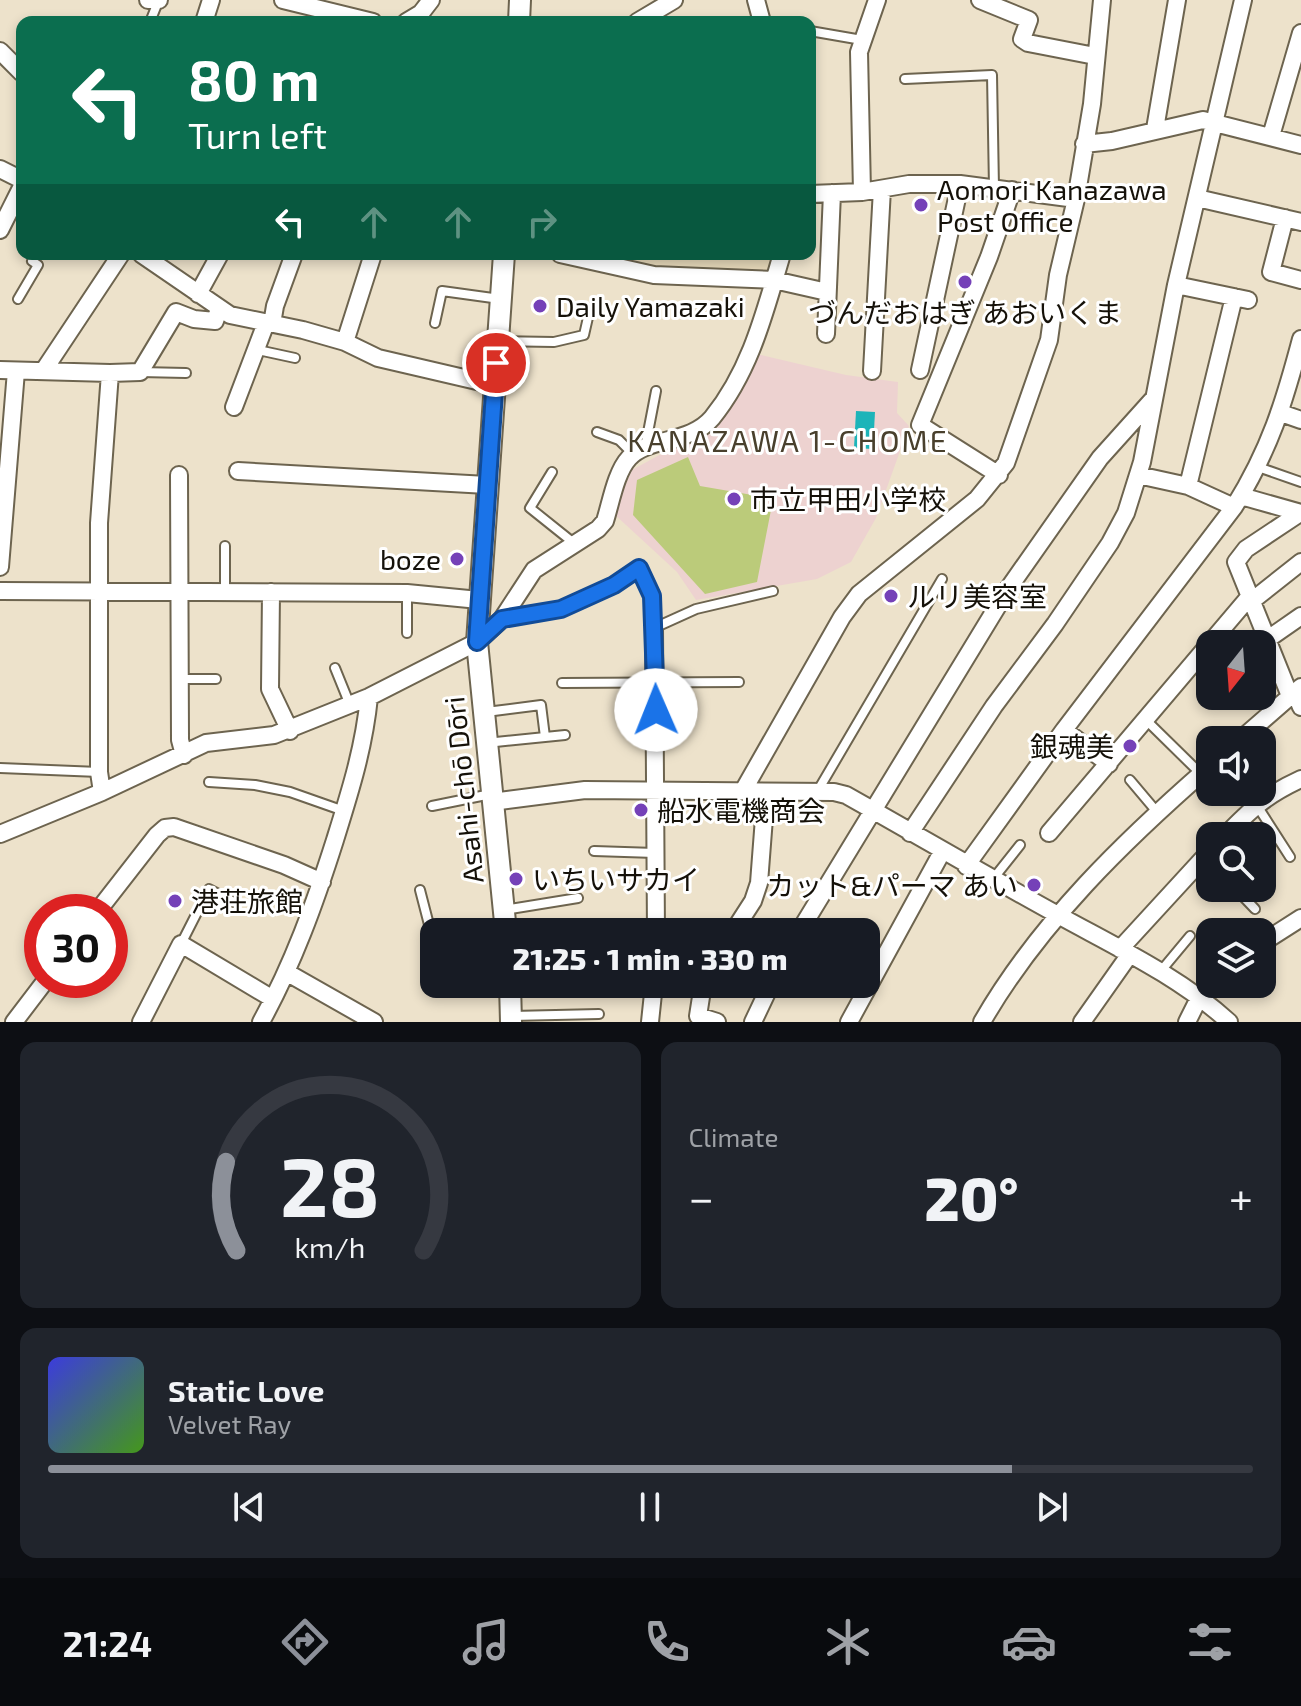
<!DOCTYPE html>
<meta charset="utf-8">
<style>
body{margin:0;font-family:"Exo 2","Noto Sans JP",sans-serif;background:#20242c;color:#f1f3f6;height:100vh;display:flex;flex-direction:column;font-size:30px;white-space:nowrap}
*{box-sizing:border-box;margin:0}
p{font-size:26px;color:#9ea1a6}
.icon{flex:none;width:44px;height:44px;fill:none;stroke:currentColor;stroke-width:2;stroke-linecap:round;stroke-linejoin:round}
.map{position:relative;height:1022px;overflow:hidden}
.panel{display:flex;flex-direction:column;gap:20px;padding:20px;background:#0d0f14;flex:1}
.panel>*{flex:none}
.guide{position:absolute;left:16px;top:16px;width:800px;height:244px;border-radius:16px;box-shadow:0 4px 12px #0003;background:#0b6e4f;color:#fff;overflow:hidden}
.needle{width:52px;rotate:197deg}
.tools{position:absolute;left:1196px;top:630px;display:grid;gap:16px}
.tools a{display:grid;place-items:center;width:80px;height:80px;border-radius:16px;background:#171b24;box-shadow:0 4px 12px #0003;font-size:40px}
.speed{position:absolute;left:24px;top:894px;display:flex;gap:16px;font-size:40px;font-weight:700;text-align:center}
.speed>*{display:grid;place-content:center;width:104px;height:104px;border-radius:50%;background:#171b24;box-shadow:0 4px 12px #0003;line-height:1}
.speed .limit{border:12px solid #d22;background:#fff;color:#111}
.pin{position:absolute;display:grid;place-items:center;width:68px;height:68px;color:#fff;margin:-34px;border:4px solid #fff;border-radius:50%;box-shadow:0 2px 8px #0007}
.me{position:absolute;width:88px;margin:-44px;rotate:359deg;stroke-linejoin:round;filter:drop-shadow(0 0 6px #0008)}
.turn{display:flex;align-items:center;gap:28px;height:168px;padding:0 40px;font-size:36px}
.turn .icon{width:104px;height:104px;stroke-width:2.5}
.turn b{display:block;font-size:56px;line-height:68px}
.lanes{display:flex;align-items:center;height:76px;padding:0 40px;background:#0003;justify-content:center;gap:40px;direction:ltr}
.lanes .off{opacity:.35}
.big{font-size:60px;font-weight:800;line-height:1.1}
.panel .widget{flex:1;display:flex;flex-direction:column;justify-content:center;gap:12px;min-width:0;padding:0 28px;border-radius:16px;background:#20242c}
.panel .dial{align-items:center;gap:0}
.dial svg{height:208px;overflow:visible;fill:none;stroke:#363941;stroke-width:7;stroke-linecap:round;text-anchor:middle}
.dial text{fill:#f1f3f6;stroke:none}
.song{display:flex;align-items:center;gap:24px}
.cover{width:96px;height:96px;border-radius:12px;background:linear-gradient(135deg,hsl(240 70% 55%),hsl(100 70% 35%))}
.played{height:8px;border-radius:4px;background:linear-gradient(90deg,#8c9099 80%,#363941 80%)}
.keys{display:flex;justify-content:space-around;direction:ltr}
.heat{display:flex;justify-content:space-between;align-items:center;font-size:44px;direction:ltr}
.panel .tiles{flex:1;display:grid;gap:20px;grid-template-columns:1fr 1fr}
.widget:last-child{grid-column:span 2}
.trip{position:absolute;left:420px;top:918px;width:460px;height:80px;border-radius:16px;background:#171b24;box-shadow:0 4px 12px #0003;font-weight:800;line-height:80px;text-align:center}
.menu{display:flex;height:128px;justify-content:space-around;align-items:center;background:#090b0e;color:#9ea1a6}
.menu .icon{width:56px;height:56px}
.menu .active{color:#8c9099}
.menu b{font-size:36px;color:#f1f3f6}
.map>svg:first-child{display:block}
.built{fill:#e7d9ba}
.education{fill:#edd2d0}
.green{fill:#bbcb7a}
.water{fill:#1cb4b9}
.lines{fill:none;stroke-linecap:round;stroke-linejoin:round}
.service-casing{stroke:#6d644f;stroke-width:12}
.minor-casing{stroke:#6d644f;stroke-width:20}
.tertiary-casing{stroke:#6d644f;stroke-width:24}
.service{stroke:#fff;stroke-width:8}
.minor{stroke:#fff;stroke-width:16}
.tertiary{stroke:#fff;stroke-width:20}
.route-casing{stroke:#114b97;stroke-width:20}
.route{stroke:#1a73e8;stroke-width:14}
.poi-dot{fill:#7541b8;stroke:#fff;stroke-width:3}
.labels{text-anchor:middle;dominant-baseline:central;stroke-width:6;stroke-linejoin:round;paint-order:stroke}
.poi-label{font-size:28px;fill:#151109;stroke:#fff;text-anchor:start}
.street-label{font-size:28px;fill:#151109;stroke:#fff}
.neighbourhood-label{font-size:30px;letter-spacing:2px;fill:#49402d;stroke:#fff}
</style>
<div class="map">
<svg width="1301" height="1022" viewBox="0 0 1301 1022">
<rect width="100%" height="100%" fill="#ede2cb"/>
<path class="built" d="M588 254H778L771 276 698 272Z"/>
<path class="education" d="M757 354 846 375 898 382 897 413 909 426 876 518 851 562 817 579 696 600 677 572 613 513 632 470 707 429Z"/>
<path class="green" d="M688 457 700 486 764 497 771 510 757 582 705 594 633 515 637 480Z"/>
<path class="water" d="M856 411 875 412 873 449 854 448Z"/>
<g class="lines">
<g class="service-casing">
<path id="service" d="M150 22 158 2
M810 31 862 40
M905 79 992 75 994 188
M18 299 38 265 32 261 35 254
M435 323 442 291 500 299
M498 341 554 342 584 335 589 313
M258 350 295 358
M140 372 186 373
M597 432 619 440 633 454
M645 448 656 391
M1258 467 1301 482
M552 472 530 508 575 544
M225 546V592
M504 619 561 609 614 585 639 568 652 596 654 628 696 609 773 591
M407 633V593
M335 668 350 705
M181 679H216
M562 683 739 682
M486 712 541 705 545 737
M1146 720 1201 774
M486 743 565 735
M0 768 99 772
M1130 780 1157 812
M209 782 255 785 290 792 344 811
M817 792 942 579
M1256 804 1290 857
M432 806 491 794
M594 851 655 853
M993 879 1020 845
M1235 888 1255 909
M420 890 434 944
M504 910 578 898
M181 944 209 889 234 902
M1160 972 1190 936
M512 1016 599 1014"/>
</g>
<g class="minor-casing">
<path id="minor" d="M148 0H159
M283 0 373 22
M756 0 762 22
M980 0 1029 20 1022 39 1028 43 1095 56
M204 22 211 0
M406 22 421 13 431 0
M637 22 674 0
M0 51 22 73
M1155 129 1177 0
M1271 136 1301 33
M1084 144 1112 141 1203 120 1301 145
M0 169 22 180
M862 192 859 52 877 0
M810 194 862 192 909 184H960L1076 199
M1197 198 1301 222
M1285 218 1271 272 1301 280
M0 230 22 186
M141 254 230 315 303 330 345 342 378 358 494 385
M560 254 654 275 774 280 827 292
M1176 285 1248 300
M198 294 220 254
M272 324 275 306 294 254
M826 334 832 193
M345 342 373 254
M0 370 110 373 99 523V772L102 792
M44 370 121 254
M920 370 960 184
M872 371 882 189
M110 373 140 372 176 312 194 319 215 321 219 309
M234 407 266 323
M1281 413 1301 420
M238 471 487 485
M179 475 180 740 184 755
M999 475 920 425 989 257 1012 190
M1138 475 1188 486 1234 507
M1188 486 1234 297
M1241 496 1301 513
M0 567 16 371
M0 591 407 593 479 600
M271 592 270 689 290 731
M1253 600 1301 562
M654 628 656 932
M1268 639 1301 616
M1295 692 1301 707
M1290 696 1236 562 1246 549 1300 513
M1064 730 1109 764
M1240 740 1301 687
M743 791 842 617 859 594 977 499 1006 463 1049 340 1058 275 1076 199 1092 104 1102 0
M492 802 585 790 834 792 846 795C917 835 987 876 1058 915 1116 947 1180 977 1229 1022
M910 833 994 706 1055 624 1110 543 1126 513 1142 462 1176 285 1243 0
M1049 833 1250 596
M0 834 102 792 206 743 274 735 369 697 477 642 502 619 534 570 598 529 605 521C611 502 616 472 629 458 648 437 690 444 712 418 751 370 765 311 782 254
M1225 836C1251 809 1266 795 1301 779
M966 866 1064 730 1234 507C1270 449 1284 403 1301 339
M97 912 157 835 165 828 174 827 284 865 322 882
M733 932 753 901 759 883 766 792
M799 932 1008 589 1100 458 1154 398
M1262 943 1301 918
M1120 949 1210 851
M286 972 374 1022
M703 984 698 1016 717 1022
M14 1022 46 980
M141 1022 181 944 273 999
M261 1022C293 964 315 903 335 840 350 792 364 748 369 697
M650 1022 654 984
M753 1022 771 984
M849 1022 942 852
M982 1022C1039 923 1125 840 1210 766
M1082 1022 1130 954
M1187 1022 1199 998 1211 984"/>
</g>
<g class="tertiary-casing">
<path id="tertiary" d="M519 22 520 0
M504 254 477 642 506 932
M510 984 511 1022"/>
</g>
<use href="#service" class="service"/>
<use href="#minor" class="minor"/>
<use href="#tertiary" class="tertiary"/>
</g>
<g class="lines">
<g class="route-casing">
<path id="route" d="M496 363 477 642 502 619 561 609 614 585 639 568 652 596 656 710"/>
</g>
<use href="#route" class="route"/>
</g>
<g class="poi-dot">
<circle cx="921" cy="205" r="8"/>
<circle cx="965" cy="282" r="8"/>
<circle cx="540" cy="306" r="8"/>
<circle cx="734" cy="499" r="8"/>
<circle cx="457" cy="559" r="8"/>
<circle cx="891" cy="596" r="8"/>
<circle cx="1130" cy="746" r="8"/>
<circle cx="641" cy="810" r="8"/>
<circle cx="516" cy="879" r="8"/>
<circle cx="1034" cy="885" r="8"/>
<circle cx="175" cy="901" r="8"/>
</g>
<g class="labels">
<g class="poi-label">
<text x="937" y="189">Aomori Kanazawa<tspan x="937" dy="32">Post Office</tspan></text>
<text x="556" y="306">Daily Yamazaki</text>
<text x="965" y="312" text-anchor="middle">づんだおはぎ あおいくま</text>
<text x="750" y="499">市立甲田小学校</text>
<text x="441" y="559" text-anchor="end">boze</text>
<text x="907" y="596">ルリ美容室</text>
<text x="1114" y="746" text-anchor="end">銀魂美</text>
<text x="657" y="810">船水電機商会</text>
<text x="532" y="879">いちいサカイ</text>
<text x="1018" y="885" text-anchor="end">カット&amp;パーマ あい</text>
<text x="191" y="901">港荘旅館</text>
</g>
<g class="street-label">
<text transform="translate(463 790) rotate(-96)">Asahi-chō Dōri</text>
</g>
<g class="neighbourhood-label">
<text x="788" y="440">KANAZAWA 1-CHOME</text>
</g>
</g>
</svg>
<div class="tools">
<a><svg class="needle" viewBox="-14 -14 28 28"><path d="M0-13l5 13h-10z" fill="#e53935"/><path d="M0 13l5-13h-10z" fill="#9ea1a6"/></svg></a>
<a><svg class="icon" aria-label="sound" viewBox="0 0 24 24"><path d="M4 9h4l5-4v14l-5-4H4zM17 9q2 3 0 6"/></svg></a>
<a><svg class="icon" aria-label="search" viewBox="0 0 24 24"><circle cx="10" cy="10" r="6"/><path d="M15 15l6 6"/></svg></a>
<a><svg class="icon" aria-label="layers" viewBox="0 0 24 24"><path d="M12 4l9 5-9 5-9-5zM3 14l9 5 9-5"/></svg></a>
</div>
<div class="speed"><div class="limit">30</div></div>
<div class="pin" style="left:496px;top:363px;background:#d93025"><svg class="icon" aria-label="arrive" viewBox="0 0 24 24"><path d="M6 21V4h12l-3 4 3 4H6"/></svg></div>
<svg class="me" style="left:656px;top:710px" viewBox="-20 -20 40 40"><circle r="19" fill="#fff"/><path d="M0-13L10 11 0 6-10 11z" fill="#1a73e8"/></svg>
<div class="trip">21:25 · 1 min · 330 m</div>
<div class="guide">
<div class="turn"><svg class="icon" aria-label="left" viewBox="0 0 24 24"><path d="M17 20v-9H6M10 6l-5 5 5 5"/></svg><div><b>80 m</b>Turn left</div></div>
<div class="lanes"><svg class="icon" aria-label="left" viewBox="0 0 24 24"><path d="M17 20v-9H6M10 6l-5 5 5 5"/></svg><svg class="icon off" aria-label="ahead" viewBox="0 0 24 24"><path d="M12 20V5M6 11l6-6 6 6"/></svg><svg class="icon off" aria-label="ahead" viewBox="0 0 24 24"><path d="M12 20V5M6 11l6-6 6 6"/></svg><svg class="icon off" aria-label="right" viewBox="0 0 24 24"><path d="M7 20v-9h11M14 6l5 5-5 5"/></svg></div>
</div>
</div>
<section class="panel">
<div class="tiles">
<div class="widget dial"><svg viewBox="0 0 100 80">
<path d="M14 69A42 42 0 1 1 86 69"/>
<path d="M14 69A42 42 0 0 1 10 35" stroke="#8c9099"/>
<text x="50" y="56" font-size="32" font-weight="700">28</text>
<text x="50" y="72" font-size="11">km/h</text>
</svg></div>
<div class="widget"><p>Climate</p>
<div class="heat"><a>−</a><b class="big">20°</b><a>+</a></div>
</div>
<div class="widget">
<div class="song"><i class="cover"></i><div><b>Static Love</b><p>Velvet Ray</p></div></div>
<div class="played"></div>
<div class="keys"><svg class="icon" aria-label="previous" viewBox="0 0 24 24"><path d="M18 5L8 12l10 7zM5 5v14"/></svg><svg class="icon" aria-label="pause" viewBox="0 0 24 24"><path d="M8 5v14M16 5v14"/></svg><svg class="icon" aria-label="next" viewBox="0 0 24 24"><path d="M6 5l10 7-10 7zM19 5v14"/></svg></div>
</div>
</div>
</section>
<nav class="menu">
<b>21:24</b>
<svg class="icon active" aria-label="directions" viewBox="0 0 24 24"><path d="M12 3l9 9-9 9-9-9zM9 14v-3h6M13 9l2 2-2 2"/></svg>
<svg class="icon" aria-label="music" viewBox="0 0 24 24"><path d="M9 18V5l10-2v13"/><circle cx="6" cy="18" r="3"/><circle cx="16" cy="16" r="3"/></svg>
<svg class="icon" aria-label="phone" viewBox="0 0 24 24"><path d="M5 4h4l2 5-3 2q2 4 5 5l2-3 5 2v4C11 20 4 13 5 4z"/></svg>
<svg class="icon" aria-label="climate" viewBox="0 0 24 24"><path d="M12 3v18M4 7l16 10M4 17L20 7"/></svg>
<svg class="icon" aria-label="car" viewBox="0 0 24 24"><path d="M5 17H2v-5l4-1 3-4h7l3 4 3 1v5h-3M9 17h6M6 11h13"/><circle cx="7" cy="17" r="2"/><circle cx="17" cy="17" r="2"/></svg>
<svg class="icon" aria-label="filters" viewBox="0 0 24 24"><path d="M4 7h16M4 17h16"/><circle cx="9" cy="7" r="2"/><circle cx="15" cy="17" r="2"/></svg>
</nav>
